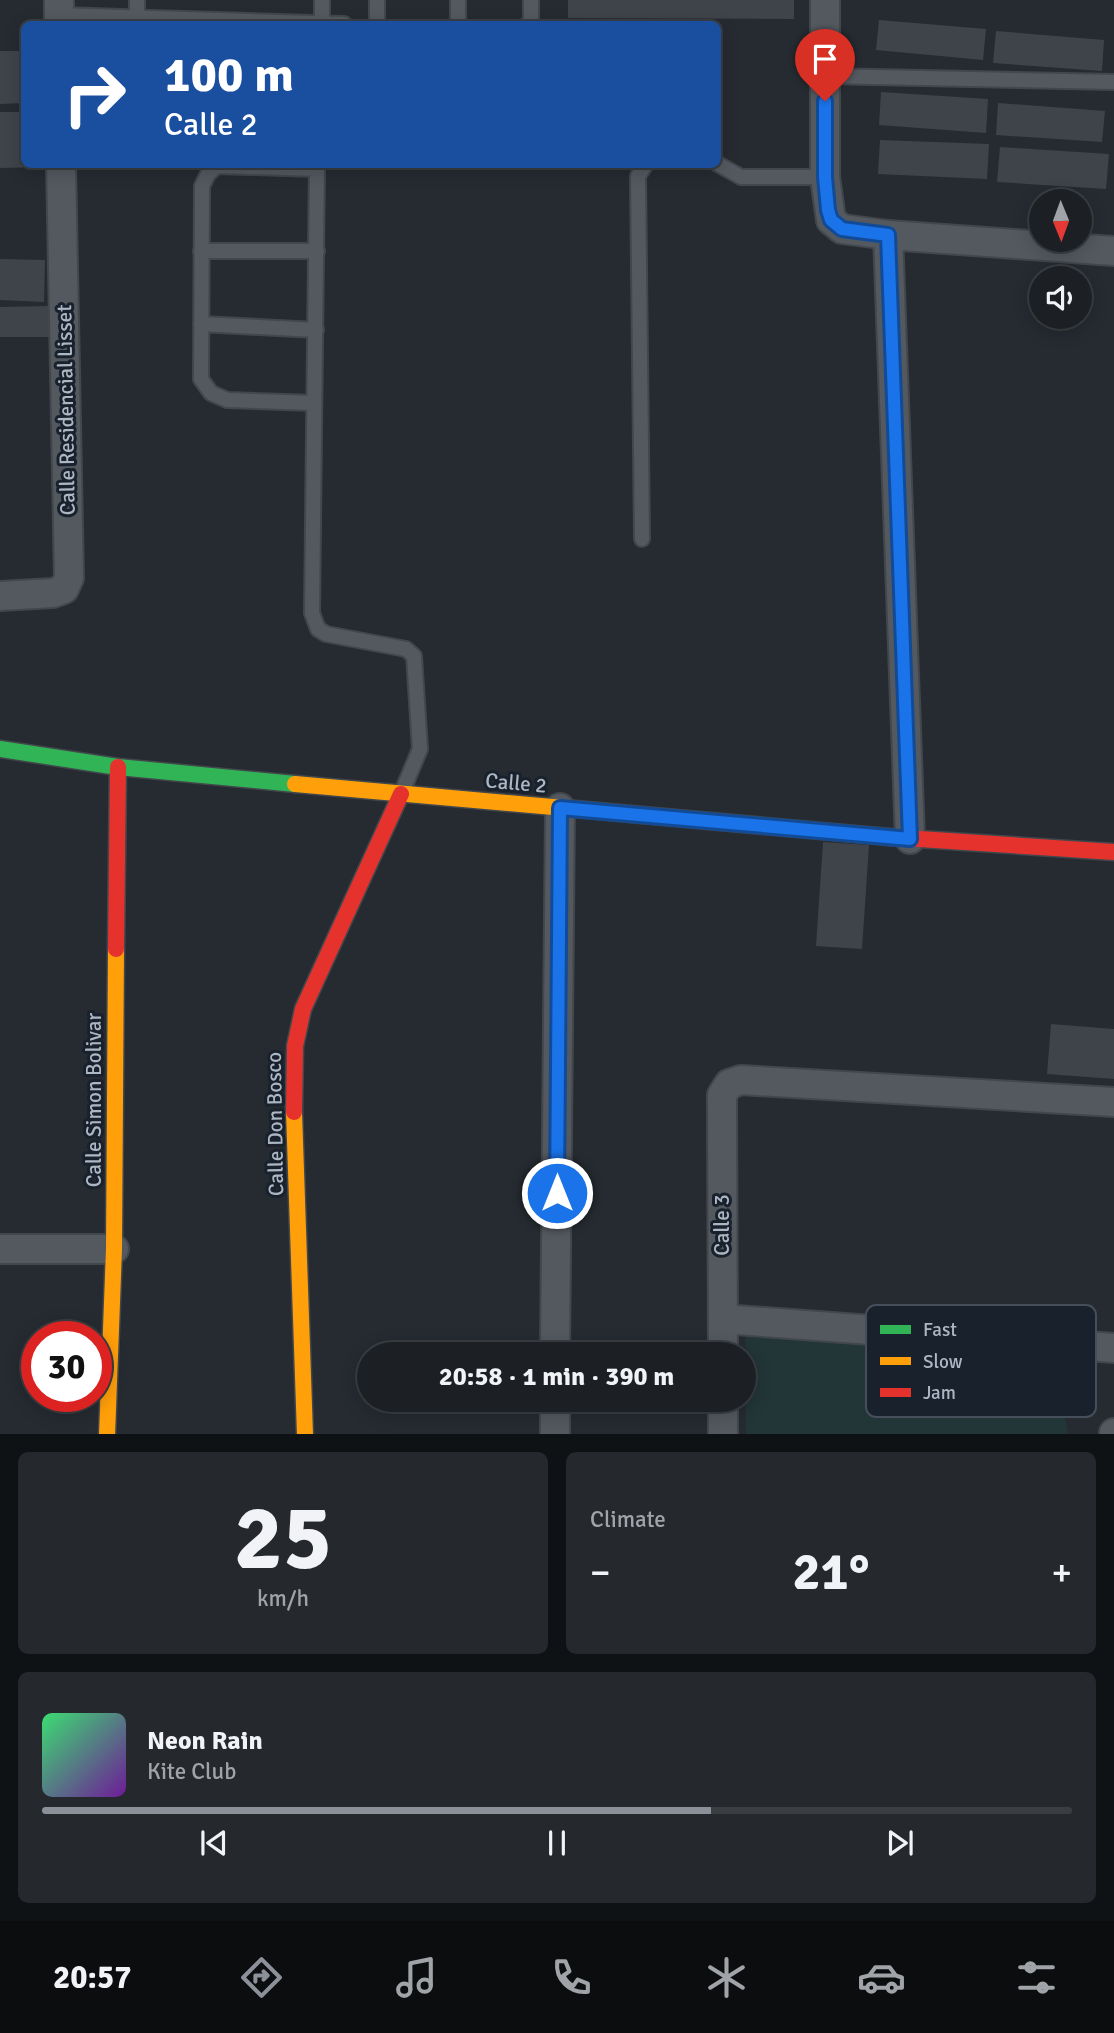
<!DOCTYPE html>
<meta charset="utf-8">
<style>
body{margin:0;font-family:Signika,sans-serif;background:#25282d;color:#f1f3f6;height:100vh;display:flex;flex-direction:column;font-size:26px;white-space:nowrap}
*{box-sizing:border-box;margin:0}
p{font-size:23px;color:#a0a3a7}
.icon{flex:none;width:38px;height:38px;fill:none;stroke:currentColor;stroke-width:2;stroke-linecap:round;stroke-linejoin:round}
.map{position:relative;height:1434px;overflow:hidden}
.panel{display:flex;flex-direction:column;gap:18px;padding:18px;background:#0f1214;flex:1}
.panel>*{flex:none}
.guide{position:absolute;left:21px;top:21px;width:700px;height:147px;border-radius:10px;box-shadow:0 4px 18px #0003,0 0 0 2px #3a3e42;background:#1a4fa0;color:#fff;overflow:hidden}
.needle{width:46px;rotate:179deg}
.controls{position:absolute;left:1029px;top:189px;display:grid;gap:14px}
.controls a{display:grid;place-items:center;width:63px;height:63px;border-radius:50%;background:#1c2025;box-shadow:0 4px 18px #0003,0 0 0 2px #3a3e42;font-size:35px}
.speed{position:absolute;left:21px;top:1321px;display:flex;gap:14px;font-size:35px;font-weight:700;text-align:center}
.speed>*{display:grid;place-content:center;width:91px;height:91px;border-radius:50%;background:#1c2025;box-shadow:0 4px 18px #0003,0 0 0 2px #3a3e42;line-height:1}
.speed .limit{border:10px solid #d22;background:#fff;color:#111}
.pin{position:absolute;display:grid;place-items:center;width:60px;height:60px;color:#fff;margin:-72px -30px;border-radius:50% 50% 50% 0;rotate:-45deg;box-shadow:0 0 7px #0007}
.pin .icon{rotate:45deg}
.me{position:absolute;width:77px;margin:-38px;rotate:0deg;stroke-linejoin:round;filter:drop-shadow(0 0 5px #0008)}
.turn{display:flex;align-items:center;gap:24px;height:147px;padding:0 28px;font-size:32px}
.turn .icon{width:91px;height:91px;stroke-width:2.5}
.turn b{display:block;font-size:49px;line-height:60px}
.big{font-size:52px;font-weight:700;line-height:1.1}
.panel .widget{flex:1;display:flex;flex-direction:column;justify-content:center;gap:10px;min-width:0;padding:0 24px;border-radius:10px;background:#25282d}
.panel .dial{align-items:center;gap:0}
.dial b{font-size:91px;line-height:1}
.song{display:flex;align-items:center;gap:21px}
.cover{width:84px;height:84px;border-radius:10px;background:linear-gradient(135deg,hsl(140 70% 55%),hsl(280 70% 35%))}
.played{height:7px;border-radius:4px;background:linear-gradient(90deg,#8c9099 65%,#3a3e42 65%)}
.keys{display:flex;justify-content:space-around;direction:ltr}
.heat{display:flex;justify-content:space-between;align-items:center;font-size:38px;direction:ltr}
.panel .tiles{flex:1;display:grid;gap:18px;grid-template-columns:1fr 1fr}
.widget:last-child{grid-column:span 2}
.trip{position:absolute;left:357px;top:1342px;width:399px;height:70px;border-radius:35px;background:#1c2025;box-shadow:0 4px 18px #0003,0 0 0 2px #3a3e42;font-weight:700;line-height:70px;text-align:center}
.tab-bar{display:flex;height:112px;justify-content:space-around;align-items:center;background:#0b0d0f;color:#a0a3a7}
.tab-bar .icon{width:49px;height:49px}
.tab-bar .selected{color:#8c9099}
.tab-bar b{font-size:32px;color:#f1f3f6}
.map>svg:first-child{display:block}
.green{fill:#223537}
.building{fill:#3f444a}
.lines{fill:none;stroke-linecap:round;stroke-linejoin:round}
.lane-casing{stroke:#42474c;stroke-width:18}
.street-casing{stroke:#42474c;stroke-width:32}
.fast-casing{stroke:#42474c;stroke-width:19}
.slow-casing{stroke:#42474c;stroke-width:19}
.jam-casing{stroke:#42474c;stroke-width:19}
.lane{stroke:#545960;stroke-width:14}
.street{stroke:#545960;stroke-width:28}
.fast{stroke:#30b455;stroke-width:16}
.slow{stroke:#ff9f0a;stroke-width:16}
.jam{stroke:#e5322d;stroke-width:16}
.route-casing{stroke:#114b97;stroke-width:18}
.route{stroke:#1a73e8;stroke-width:12}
.labels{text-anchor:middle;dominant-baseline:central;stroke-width:6;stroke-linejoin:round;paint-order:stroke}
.street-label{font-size:21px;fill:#adb7c4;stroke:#18212c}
.key{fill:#18212c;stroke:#454e5a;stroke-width:2}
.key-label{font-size:19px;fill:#adb7c4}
</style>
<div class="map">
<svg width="1114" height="1435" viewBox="0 0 1114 1435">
<rect width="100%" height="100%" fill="#252b31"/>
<path class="green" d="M745 1334 1042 1352 1056 1371 1068 1434H746Z"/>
<path class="building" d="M568 0H794V19L568 18Z
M879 20 986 29 983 60 876 50Z
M996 31 1104 40 1102 71 993 63Z
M0 51H24V103L0 104Z
M881 92 988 99 986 133 879 125Z
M998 103 1105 111 1102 142 996 135Z
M0 112H24V164H44V167L0 168Z
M880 140 989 144 987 179 878 174Z
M1000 147 1109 154 1106 189 997 182Z
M0 259 45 260 44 302 0 300Z
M49 306 50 337H0V307Z
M823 842 869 845 862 949 816 946Z
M1051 1024 1114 1029V1079L1047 1074Z"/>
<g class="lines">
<g class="lane-casing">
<path id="lane" d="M137 0V19
M59 15 344 24
M322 24V0
M377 24V0
M458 24V0
M528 24 531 21V0
M825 76 1114 82
M317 164 312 613 318 629 326 634 406 649 414 656 420 749 402 792
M718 164 741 177H825
M201 251H317
M201 324 316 330
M314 403 227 400 211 393 201 379 202 186 208 174 217 166 317 169
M642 539 638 176 646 164"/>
</g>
<g class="street-casing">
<path id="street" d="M59 0V24
M825 0V177L831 220 842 229 888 235 1114 251
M888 235 910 839
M0 596 53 593 64 589 69 578 61 164
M0 1249H114
M723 1319 1114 1348
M555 1354 560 808
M723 1354 722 1095 729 1084 741 1080 1114 1102
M723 1400V1435
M555 1435V1400
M1114 1435V1433"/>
</g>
<g class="fast-casing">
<path id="fast" d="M0 749 118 767 295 784"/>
</g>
<g class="slow-casing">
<path id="slow" d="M295 784 889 837
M294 1112 305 1435
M107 1435 114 1249 116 949"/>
</g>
<g class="jam-casing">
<path id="jam" d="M889 837 1114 852
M116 949 118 767
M294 1112 295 1046 303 1009 401 794"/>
</g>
<use href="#lane" class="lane"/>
<use href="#street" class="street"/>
<use href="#fast" class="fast"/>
<use href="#slow" class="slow"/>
<use href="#jam" class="jam"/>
</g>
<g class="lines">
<g class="route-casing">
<path id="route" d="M557 1193 560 808 910 839 888 235 842 229 831 220 828 210 825 177V101"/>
</g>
<use href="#route" class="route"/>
</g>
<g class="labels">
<g class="street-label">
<text transform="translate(66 410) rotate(-91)">Calle Residencial Lisset</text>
<text transform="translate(516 783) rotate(5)">Calle 2</text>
<text transform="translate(94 1100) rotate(-90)">Calle Simon Bolivar</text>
<text transform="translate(275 1124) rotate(-91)">Calle Don Bosco</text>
<text transform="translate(722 1225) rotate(-90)">Calle 3</text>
</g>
</g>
<rect x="866" y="1305" width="230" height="112" rx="10" class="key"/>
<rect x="880" y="1325" width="31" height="9" fill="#30b455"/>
<rect x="880" y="1357" width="31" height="8" fill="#ff9f0a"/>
<rect x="880" y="1388" width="31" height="9" fill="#e5322d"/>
<g class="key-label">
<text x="923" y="1336">Fast</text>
<text x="923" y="1368">Slow</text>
<text x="923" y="1399">Jam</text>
</g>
</svg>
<div class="controls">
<a><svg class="needle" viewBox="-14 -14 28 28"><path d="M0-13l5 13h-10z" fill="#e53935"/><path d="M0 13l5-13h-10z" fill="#a0a3a7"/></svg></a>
<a><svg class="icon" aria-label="sound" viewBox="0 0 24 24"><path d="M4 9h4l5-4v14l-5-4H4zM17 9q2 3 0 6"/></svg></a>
</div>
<div class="speed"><div class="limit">30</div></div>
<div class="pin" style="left:825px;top:101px;background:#d93025"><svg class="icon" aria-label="arrive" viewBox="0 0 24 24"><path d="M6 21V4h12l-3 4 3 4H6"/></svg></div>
<svg class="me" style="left:557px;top:1193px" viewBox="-20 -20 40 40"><circle r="17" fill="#1a73e8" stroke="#fff" stroke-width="3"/><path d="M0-11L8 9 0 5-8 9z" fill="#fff"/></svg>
<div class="trip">20:58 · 1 min · 390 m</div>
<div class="guide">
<div class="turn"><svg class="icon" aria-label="right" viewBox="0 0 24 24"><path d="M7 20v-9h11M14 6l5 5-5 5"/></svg><div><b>100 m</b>Calle 2</div></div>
</div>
</div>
<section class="panel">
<div class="tiles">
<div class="widget dial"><b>25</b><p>km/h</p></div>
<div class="widget"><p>Climate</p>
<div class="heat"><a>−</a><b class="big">21°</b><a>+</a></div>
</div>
<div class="widget">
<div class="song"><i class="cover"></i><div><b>Neon Rain</b><p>Kite Club</p></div></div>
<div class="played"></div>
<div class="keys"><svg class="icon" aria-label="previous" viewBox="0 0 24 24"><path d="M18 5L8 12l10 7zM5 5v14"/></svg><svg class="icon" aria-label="pause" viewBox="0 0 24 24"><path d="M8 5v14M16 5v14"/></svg><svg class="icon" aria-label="next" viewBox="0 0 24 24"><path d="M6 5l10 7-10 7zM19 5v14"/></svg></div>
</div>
</div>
</section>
<nav class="tab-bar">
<b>20:57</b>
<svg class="icon selected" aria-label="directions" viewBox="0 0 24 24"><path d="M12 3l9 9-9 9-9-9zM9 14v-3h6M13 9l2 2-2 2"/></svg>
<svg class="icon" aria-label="music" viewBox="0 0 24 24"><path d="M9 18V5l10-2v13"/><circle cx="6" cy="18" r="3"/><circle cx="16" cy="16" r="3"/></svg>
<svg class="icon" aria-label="phone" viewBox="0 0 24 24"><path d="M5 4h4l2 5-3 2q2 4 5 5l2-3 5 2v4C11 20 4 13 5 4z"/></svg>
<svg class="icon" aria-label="climate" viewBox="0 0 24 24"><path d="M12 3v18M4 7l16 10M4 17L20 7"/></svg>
<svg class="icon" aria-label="car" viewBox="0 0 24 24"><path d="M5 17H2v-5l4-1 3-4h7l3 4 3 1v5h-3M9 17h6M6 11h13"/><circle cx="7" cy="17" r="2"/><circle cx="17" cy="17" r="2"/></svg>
<svg class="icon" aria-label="filters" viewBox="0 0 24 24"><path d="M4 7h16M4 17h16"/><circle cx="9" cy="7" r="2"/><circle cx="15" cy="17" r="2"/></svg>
</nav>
